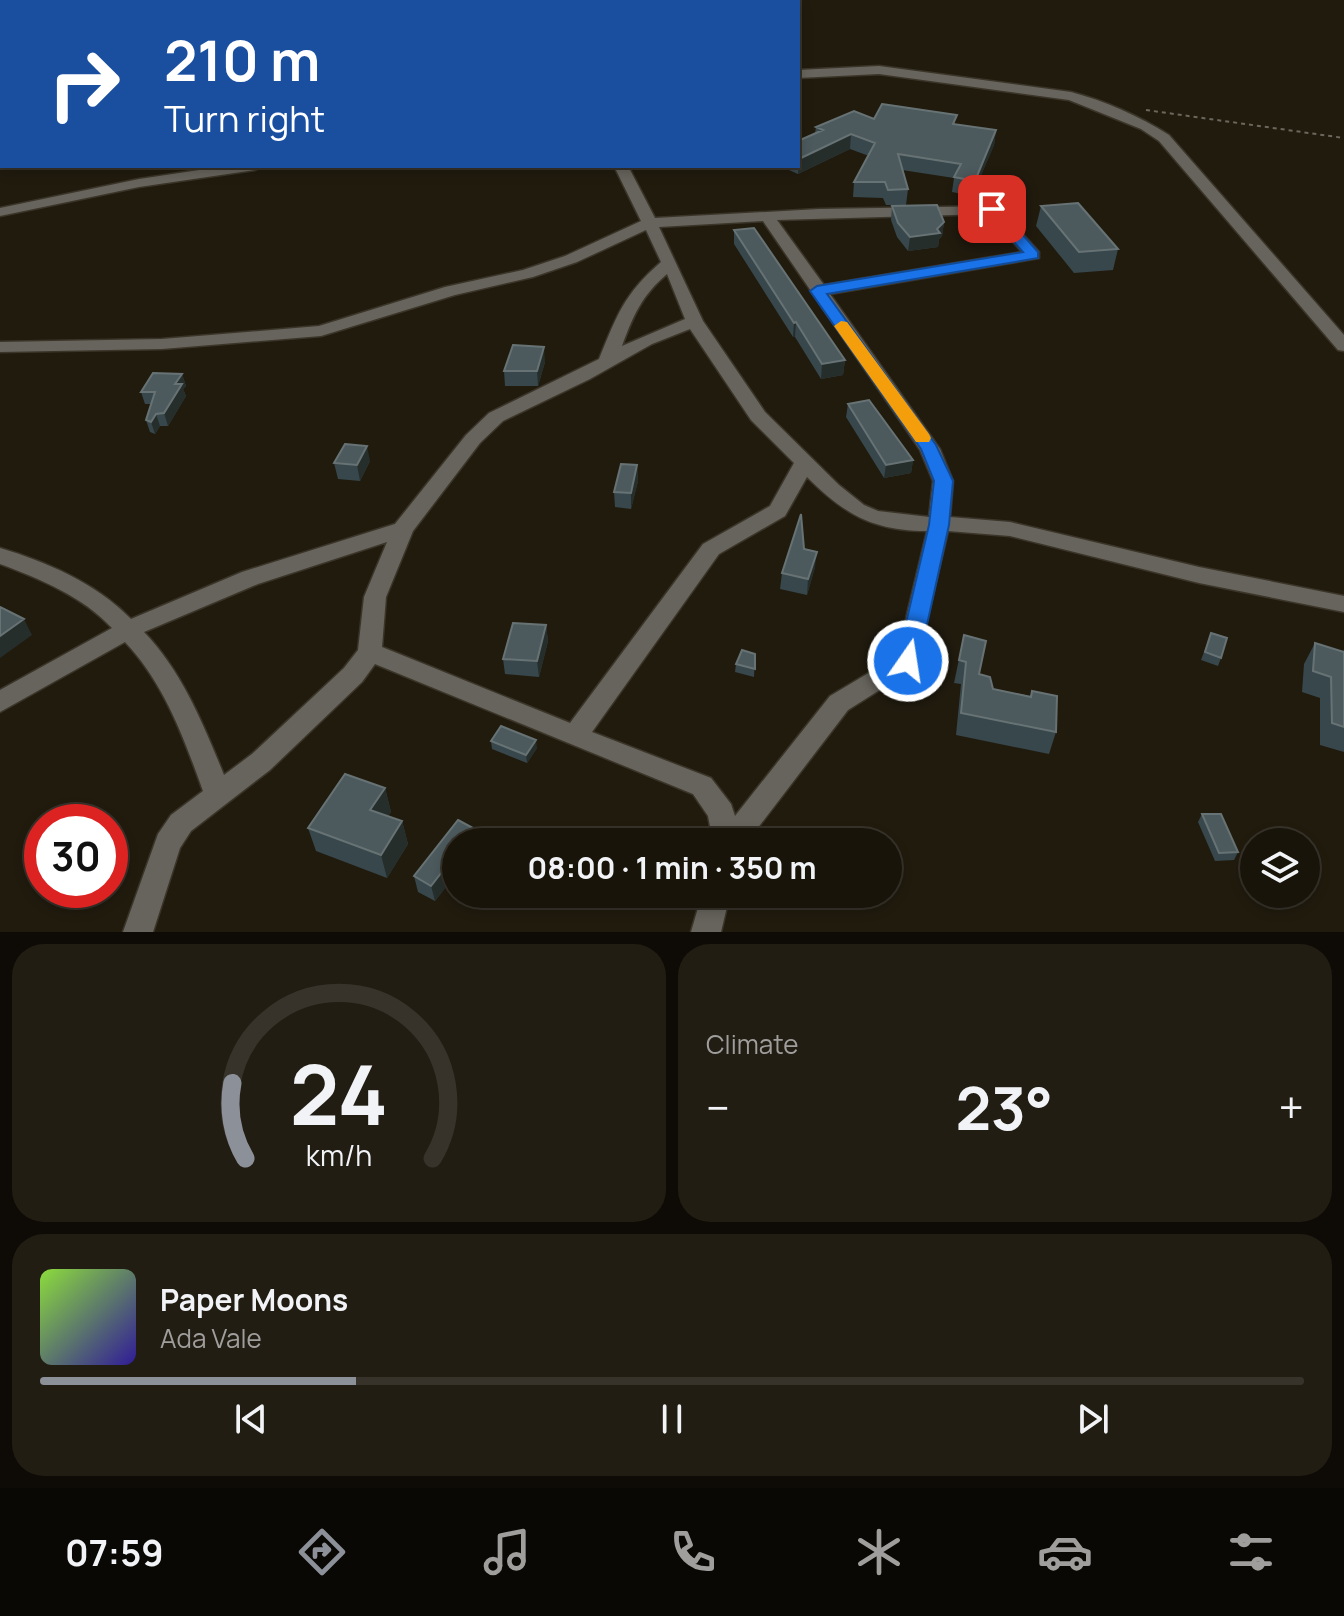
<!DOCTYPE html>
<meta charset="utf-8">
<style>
body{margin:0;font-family:Manrope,sans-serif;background:#221d13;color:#f1f3f6;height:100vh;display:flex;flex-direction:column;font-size:30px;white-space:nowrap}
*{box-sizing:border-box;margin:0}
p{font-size:26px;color:#9f9e9c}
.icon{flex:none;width:44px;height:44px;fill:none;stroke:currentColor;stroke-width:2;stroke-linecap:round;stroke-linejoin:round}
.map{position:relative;height:932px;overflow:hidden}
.details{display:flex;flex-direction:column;gap:12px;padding:12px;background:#0e0b06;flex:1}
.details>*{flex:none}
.guide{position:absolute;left:0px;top:0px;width:800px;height:168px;box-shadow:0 4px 12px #0003,0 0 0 2px #37332b;background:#1a4fa0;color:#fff;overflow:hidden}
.fabs{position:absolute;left:1240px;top:828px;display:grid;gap:16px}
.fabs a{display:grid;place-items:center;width:80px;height:80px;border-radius:50%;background:#19140a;box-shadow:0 4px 12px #0003,0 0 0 2px #37332b;font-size:40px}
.speed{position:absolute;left:24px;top:804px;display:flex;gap:16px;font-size:40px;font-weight:700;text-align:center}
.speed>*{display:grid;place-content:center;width:104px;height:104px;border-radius:50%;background:#19140a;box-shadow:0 4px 12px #0003,0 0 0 2px #37332b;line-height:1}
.speed .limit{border:12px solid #d22;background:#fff;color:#111}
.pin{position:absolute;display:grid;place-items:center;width:68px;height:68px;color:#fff;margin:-34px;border-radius:16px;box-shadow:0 4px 12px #0006}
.me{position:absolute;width:88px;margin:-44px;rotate:13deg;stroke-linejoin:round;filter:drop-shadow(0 0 6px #0008)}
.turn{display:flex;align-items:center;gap:28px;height:168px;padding:0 32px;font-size:36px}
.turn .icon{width:104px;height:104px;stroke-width:2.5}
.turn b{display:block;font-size:56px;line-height:68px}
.big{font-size:60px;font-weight:700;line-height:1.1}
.details .tile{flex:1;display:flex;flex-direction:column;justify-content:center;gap:12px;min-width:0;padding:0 28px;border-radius:32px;background:#221d13}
.details .dial{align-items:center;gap:0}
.dial svg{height:208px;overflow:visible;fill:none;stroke:#37332b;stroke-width:7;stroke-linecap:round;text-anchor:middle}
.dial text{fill:#f1f3f6;stroke:none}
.song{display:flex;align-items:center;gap:24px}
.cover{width:96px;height:96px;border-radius:12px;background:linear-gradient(135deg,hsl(90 70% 55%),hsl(250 70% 35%))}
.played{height:8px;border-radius:4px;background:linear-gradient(90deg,#8c9099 25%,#37332b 25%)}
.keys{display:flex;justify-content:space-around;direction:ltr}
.heat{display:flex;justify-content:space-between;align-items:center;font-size:44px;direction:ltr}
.details .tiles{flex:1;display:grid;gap:12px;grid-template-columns:1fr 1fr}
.tile:last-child{grid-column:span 2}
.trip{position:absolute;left:442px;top:828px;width:460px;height:80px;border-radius:40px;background:#19140a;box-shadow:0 4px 12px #0003,0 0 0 2px #37332b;font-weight:700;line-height:80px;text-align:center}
.tab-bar{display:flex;height:128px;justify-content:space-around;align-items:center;background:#0a0804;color:#9f9e9c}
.tab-bar .icon{width:56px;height:56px}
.tab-bar .current{color:#8c9099}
.tab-bar b{font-size:36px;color:#f1f3f6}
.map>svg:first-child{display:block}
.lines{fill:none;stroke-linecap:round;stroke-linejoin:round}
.stream{stroke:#483811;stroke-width:4}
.street-casing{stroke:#3b3529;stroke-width:3}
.path{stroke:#6c675c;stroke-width:2;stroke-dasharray:4 4;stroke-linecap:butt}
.street{fill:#67645d;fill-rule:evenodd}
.wall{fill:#37474c}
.shaded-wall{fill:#262e2c}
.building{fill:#4c5a5d;stroke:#677274;stroke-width:2}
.route{fill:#1a73e8;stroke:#114b97;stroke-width:2}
.slow{fill:#f59e0b}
</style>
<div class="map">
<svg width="1344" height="932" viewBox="0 0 1344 932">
<rect width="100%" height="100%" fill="#211b0e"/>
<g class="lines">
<path class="stream" d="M338 2 367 0"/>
<g class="street-casing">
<path id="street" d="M558 0H577L578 2H559Z
M879 66 1071 92C1105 101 1139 116 1169 135L1344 335V351L1338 350 1159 141 1141 129 1069 100 879 74 798 78V70Z
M226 166H262L255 170 139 187 0 216V208L139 179Z
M614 166H628L655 218 819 209 997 206 1039 252V258L830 294 940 449 953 481 950 517 1010 522 1199 567 1344 596V612L1199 583 1010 536 948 531 916 667 848 710 747 842H713L708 816 693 794 375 664 362 682 270 770 191 831 180 848 153 932H123L158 834 171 815 203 791C184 738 164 683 125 642L0 712V690L112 628C82 596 40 579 0 564V548C47 562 96 583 131 619L242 572 395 524 466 435 489 413 599 359C617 315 624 294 661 262L646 230 577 262 533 277 455 295 321 336 162 349 0 352V342L162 339 319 326 445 287 523 270 565 256 641 221ZM988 214 1022 252 824 285 777 220ZM763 221 920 450 933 481 929 517 878 511 864 505 839 485 765 412 703 321 659 227ZM667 274 685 319 622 346C633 316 642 295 667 274ZM690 329 751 420 794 463 770 506 703 544 570 723 382 647 386 597 413 531 480 443 503 421 590 379 652 344ZM807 477C844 514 873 531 927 531L897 656 830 696 735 816 731 804 711 778 592 732 719 554 785 516ZM387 542 364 597 358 650 344 668 252 754 224 775C204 726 182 671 144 632L258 584Z
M702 894H730L721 932H691Z"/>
</g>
<path class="path" d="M1146 110 1344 138"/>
<use href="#street" class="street"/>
</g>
<path class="wall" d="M874 119 955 124 996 130 994 145 972 196 952 192 954 178 902 170 908 189 906 205H886L883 198 853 197 854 182 869 156 850 149 798 174 780 166H798V141L815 133 816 127Z
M892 206 944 222 942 236 939 239 938 247 908 251 897 237 891 220Z
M1041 206 1118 249 1113 270 1074 273 1036 226Z
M734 230 845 360 843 375 821 379 795 337H793L734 244Z
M545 362 538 386H505L504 371Z
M182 374 186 386 183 389 186 396 168 426H160L155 434 150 432 146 420 151 404H145L141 392Z
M848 404 913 460 911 473 884 478 846 417Z
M370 461 360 481 338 479 334 463Z
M637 465 638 481 631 509 615 507 614 492Z
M804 549 815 567 807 595 780 589 782 573Z
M546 625 548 641 539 677 505 674 503 659Z
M1211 633 1221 658 1218 666 1201 660Z
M964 635 979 674 993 689 1030 696 1032 691 1056 732 1049 754 956 735 961 684 954 683Z
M1315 643 1343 652 1344 649V752L1320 745V698L1302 692 1304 664Z
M755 654 754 677 735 672 736 664Z
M491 741 537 748 527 763 492 749Z
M385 788 391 812 388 816 402 821 408 844 387 878 316 851 308 828Z
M1202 814 1238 852 1234 860 1215 861 1198 822Z
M458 820 475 829 478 842H456V874L435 901 418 892 414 876Z"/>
<path class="shaded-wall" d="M996 130 994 145 972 196 975 181Z
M851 134 850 149 798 174 799 159Z
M944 222 942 236 939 239 938 247 908 251 910 237 937 229Z
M796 322 795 337H793L794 323Z
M544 347 545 362 538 386 537 371Z
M845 360 843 375 821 379 822 364Z
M182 374 186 386 183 389 186 396 168 426 164 413 175 384Z
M156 414 160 426 155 434 151 422Z
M367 446 370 461 360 481 357 465Z
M913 460 911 473 884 478 886 465Z
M637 465 638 481 631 509V493Z
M817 552 815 567 807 595 808 579Z
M24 619 32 635 0 658V636Z
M546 625 548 641 539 677 537 661Z
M536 740 537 748 527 763 526 755Z
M385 788 391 812 377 833 370 810Z
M402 821 408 844 387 878 381 855Z
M475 829 478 842H465Z
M456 854V874L435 901 431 886Z"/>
<path class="building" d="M882 104 957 115 953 124 996 130 975 181 954 177 961 164 898 154 908 189 888 190 885 182H854L875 143 851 134 799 159 798 158V141L823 130 816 127 854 111 874 119Z
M1078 203 1118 249 1079 252 1041 206Z
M937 205 944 222 937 229 940 233 910 237 898 223 892 206Z
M754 228 845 360 822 364 796 322 794 323 734 230Z
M513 345 544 347 537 371H504Z
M153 373 182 374 175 384H182L164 413 156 414 151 422 146 420 155 392H141Z
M869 400 913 460 886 465 848 404Z
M345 444 367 446 357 465 334 463Z
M621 464 637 465 631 493 614 492Z
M801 514 804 549 817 552 808 579 782 573Z
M0 607 24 619 0 636Z
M513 623 546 625 537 661 503 659Z
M1211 633 1227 638 1221 658 1205 652Z
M964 635 986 641 979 674 990 677 993 689 1031 697 1032 691 1057 696 1056 732 961 713 966 662 959 660Z
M1315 643 1344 652V727L1332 723 1331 677 1313 671Z
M742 650 755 654V669L736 664Z
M501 726 536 740 526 755 491 741Z
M345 774 385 788 370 810 402 821 381 855 308 828Z
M1202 814H1221L1238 852 1219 853Z
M458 820 475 829 465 842H456V854L431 886 414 876Z"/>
<path class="route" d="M987 206H997L1038 252V258L827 294 936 445 953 481 949 525 919 661 916 666 908 669 900 666 897 661 929 525 934 481 921 449 810 291 817 286 1023 252 987 212Z"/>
<path class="slow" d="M841 321 847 322 929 434 931 438 929 442H916L834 326Z"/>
</svg>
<div class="fabs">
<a><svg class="icon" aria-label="layers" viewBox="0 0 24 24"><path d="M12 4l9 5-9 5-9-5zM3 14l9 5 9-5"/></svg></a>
</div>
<div class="speed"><div class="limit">30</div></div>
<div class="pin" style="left:992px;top:209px;background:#d93025"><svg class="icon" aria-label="arrive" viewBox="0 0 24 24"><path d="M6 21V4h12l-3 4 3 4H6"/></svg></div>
<svg class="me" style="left:908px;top:661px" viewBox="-20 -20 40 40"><circle r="17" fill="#1a73e8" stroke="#fff" stroke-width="3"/><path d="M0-11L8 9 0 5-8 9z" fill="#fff"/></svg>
<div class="trip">08:00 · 1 min · 350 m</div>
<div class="guide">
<div class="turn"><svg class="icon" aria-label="right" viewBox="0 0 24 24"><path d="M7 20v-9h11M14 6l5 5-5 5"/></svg><div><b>210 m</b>Turn right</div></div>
</div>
</div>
<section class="details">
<div class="tiles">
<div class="tile dial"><svg viewBox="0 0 100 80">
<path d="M14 69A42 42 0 1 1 86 69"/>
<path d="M14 69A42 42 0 0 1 9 40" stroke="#8c9099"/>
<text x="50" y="56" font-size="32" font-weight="700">24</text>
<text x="50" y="72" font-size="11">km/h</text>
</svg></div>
<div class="tile"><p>Climate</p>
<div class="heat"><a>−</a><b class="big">23°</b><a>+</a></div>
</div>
<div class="tile">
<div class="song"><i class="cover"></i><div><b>Paper Moons</b><p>Ada Vale</p></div></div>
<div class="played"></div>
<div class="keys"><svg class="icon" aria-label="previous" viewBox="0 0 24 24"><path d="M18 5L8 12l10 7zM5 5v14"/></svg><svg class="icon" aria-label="pause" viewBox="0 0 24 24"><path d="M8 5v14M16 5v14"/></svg><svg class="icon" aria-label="next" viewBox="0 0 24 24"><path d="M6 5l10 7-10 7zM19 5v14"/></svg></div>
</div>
</div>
</section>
<nav class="tab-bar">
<b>07:59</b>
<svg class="icon current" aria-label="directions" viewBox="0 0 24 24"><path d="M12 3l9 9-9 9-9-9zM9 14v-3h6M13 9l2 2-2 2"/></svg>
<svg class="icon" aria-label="music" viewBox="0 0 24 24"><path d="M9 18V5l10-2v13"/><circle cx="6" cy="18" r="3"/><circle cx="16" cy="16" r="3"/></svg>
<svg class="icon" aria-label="phone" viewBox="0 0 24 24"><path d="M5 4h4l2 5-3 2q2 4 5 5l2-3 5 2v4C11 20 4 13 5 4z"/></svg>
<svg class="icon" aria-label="climate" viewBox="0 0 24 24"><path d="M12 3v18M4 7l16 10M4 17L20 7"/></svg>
<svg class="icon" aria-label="car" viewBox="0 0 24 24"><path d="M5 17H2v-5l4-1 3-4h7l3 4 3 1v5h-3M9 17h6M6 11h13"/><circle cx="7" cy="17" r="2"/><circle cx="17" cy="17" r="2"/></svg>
<svg class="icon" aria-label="filters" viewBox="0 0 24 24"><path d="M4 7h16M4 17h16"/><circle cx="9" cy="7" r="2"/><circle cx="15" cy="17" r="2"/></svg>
</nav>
